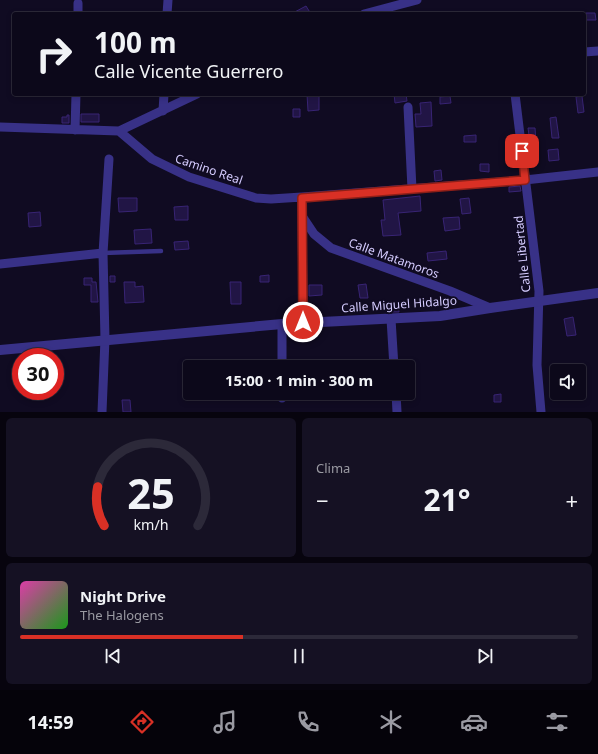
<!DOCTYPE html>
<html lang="es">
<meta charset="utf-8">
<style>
body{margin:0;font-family:"Noto Sans",sans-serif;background:#151123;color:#f1f3f6;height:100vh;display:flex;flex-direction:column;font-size:15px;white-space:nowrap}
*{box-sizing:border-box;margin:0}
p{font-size:13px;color:#9a9aa2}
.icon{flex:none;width:22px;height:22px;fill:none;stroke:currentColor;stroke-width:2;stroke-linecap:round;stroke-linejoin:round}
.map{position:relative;height:412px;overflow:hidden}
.panel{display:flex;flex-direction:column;gap:6px;padding:6px;background:#07040e;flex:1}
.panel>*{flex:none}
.guide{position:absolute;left:12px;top:12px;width:574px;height:84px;border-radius:4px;box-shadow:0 2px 6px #0003,0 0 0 1px #2c2939;background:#0c081a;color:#f1f3f6;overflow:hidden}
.tools{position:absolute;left:550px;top:364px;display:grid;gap:8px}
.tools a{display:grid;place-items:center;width:36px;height:36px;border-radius:4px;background:#0c081a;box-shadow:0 2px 6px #0003,0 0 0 1px #2c2939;font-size:20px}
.speed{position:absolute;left:12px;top:348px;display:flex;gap:8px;font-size:20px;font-weight:700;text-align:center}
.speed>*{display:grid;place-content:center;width:52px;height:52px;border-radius:50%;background:#0c081a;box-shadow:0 2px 6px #0003,0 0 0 1px #2c2939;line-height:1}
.speed .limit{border:6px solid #d22;background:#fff;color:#111}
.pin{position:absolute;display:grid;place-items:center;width:34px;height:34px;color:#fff;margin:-17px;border-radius:8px;box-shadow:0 2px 6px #0006}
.me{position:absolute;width:44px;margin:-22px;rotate:0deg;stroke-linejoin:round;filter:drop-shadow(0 0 3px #0008)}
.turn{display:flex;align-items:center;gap:14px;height:84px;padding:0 16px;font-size:18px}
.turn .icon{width:52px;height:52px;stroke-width:2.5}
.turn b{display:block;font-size:28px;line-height:34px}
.big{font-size:30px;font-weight:700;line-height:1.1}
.panel .tile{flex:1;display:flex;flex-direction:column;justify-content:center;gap:6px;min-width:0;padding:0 14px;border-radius:6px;background:#151123}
.panel .dial{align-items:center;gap:0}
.dial svg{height:104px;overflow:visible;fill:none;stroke:#2c2939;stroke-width:7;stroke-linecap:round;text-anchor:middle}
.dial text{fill:#f1f3f6;stroke:none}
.song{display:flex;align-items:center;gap:12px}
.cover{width:48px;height:48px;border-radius:6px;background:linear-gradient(135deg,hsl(320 70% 55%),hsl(120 70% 35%))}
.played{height:4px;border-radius:2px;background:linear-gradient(90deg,#d93025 40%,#2c2939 40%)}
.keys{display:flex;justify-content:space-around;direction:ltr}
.heat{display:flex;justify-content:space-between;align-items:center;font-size:22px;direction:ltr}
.panel .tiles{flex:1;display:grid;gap:6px;grid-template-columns:1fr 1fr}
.tile:last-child{grid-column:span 2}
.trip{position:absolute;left:183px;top:360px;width:232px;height:40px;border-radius:4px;background:#0c081a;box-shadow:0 2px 6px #0003,0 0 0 1px #2c2939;font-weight:700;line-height:40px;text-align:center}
.menu{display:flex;height:64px;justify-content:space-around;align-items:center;background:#05030a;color:#9a9aa2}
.menu .icon{width:28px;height:28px}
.menu .selected{color:#d93025}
.menu b{font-size:18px;color:#f1f3f6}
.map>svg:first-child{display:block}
.building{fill:#211545;stroke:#382474}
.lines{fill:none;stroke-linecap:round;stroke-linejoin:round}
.service{stroke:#383187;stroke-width:4.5}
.minor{stroke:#383187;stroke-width:9}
.tertiary{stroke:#383187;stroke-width:10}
.route-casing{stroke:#8d1f18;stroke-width:10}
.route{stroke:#d93025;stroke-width:7}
.labels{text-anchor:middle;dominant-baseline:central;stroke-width:4;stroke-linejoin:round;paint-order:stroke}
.street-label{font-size:12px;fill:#d5ccff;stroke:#100b22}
</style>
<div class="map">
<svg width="598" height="412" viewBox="0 0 598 412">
<rect width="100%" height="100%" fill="#100b22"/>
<path class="building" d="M306 6 311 14H291Z
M586 13H595L596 20H586Z
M307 94H319V110L308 111Z
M394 94H406L407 101 395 103Z
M450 96 451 103 440 104V97Z
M582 96 584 112 578 113 576 97Z
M431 102 432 126 416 127 415 114H421L420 103Z
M293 109H300V117H293Z
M81 114H99V122H81Z
M67 115H69V123H62V117H67Z
M556 117 559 138H552L550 118Z
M528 128H535L536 142 530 143Z
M476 135V142H464V136Z
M558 149 559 160 549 161 548 150Z
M480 164H489V172L480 171Z
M441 170 442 180 435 181 434 171Z
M520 186 521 191 509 192V187Z
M420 196 421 211 398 213 401 235 383 236 381 220H385L383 200Z
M118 198H137V211L119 212Z
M469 198 471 213 462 214 460 199Z
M188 206V220H175L174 207Z
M40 212 41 226 29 227 28 213Z
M459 217 460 229 445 231 443 218Z
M151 229 152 243 135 244 134 230Z
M188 241 189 249 175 250 174 242Z
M446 251 447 259 428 261 427 253Z
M269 275V282H260V276Z
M110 276H115V282H110Z
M84 278H92V282H96L98 302H91V285H84Z
M124 282H135V287L143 286 144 302 125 303Z
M230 282H241V304H231Z
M366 284 368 298H360L358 285Z
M309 285H322V295L309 296Z
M398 302 399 312H389L388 303Z
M573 317 576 335 567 336 564 319Z
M501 394V402H494V395Z
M122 400H130L131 412H123Z"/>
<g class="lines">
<path class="service" d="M103 253 161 251"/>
<path class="minor" d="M78 14V3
M167 14 168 0
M364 14 417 0
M584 52 598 51
M515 94 539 291 537 365 541 412
M408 107 412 189
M163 111 164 94
M0 127 119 131 197 94
M75 130 76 94
M119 131 152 159 189 177 256 198 271 199 302 197 525 180 598 172
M302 197 303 322
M302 216 314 234 331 248 450 291 490 308
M0 264 103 253
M391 319 394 367
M282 367V324
M282 393V398
M396 393 397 412
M102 412 105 339 103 253 109 159"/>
<path class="tertiary" d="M0 350 282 324 440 316 490 308 598 293"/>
</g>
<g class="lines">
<g class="route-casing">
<path id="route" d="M303 322 302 198 525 180 522 151"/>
</g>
<use href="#route" class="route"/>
</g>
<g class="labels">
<g class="street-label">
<text transform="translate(209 169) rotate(19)">Camino Real</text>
<text transform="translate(522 254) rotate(-96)">Calle Libertad</text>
<text transform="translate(394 258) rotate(20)">Calle Matamoros</text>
<text transform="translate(399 304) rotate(-4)">Calle Miguel Hidalgo</text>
</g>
</g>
</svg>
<div class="tools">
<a><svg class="icon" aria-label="sound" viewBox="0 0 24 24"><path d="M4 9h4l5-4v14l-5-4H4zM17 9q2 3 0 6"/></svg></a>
</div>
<div class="speed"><div class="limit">30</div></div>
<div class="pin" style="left:522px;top:151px;background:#d93025"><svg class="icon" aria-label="arrive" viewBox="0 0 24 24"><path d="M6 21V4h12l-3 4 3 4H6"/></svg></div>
<svg class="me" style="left:303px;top:322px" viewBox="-20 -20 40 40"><circle r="17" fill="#d93025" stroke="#fff" stroke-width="3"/><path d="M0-11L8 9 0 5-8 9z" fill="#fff"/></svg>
<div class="trip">15:00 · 1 min · 300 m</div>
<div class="guide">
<div class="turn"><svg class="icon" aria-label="right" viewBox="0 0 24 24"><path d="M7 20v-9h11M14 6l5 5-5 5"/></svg><div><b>100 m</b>Calle Vicente Guerrero</div></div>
</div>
</div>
<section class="panel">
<div class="tiles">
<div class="tile dial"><svg viewBox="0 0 100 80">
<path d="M14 69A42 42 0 1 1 86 69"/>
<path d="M14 69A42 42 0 0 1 9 39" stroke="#d93025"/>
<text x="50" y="56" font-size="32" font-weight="700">25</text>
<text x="50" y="72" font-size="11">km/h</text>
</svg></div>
<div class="tile"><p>Clima</p>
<div class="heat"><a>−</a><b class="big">21°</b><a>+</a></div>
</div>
<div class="tile">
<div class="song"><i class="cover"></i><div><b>Night Drive</b><p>The Halogens</p></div></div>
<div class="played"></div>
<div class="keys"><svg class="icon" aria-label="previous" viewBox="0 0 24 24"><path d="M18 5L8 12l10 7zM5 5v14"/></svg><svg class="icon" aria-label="pause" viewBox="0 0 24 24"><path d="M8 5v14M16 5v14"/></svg><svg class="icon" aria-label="next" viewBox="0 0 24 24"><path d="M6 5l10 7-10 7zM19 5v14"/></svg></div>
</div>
</div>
</section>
<nav class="menu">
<b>14:59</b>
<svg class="icon selected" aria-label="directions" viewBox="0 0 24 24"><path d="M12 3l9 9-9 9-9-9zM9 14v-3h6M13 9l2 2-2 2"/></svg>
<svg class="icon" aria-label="music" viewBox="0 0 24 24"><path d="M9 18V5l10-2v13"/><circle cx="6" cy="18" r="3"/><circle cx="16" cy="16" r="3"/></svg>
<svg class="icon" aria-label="phone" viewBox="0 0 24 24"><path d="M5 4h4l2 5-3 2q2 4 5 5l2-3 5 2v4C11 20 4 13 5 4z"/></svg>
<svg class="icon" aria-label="climate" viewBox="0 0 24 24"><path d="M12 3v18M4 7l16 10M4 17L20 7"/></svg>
<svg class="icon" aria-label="car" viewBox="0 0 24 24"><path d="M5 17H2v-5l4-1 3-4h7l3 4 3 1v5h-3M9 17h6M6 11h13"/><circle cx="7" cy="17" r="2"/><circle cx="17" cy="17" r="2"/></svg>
<svg class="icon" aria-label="filters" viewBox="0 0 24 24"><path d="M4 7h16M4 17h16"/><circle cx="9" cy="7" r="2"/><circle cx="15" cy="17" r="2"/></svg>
</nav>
